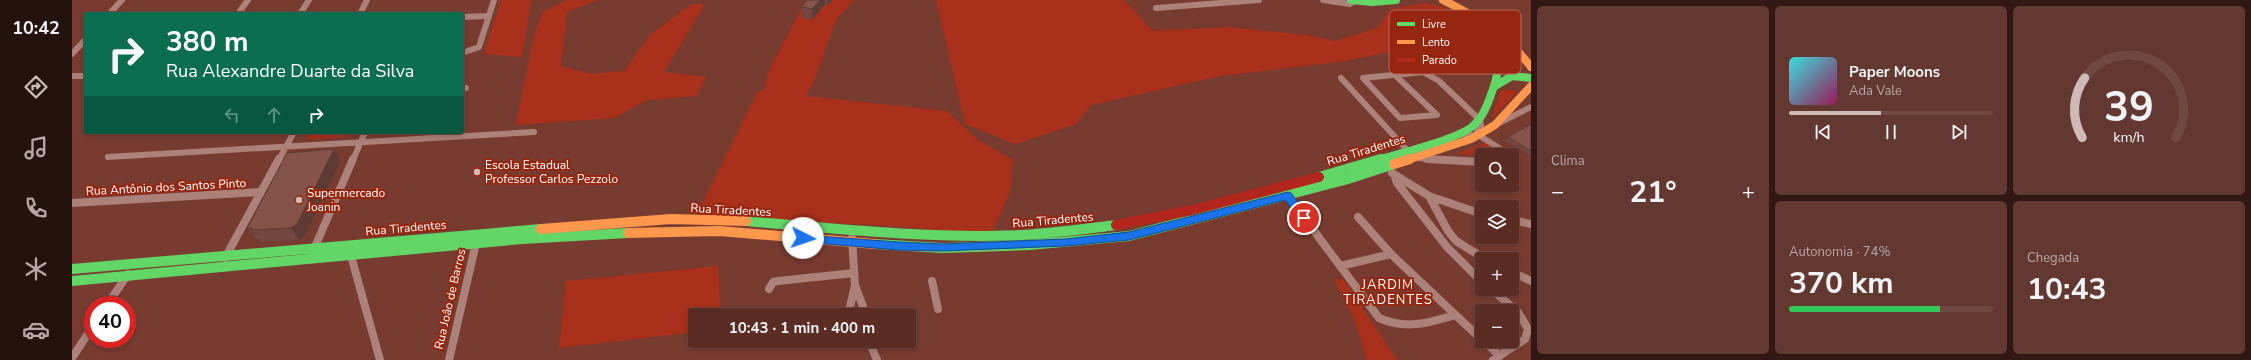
<!DOCTYPE html>
<html lang="pt">
<meta charset="utf-8">
<style>
body{margin:0;font-family:"Nunito Sans",sans-serif;background:#633831;color:#f1f3f6;height:100vh;display:flex;flex-direction:column;font-size:15px;white-space:nowrap}
*{box-sizing:border-box;margin:0}
p{font-size:13px;color:#b8a7a6}
.icon{flex:none;width:22px;height:22px;fill:none;stroke:currentColor;stroke-width:2;stroke-linecap:round;stroke-linejoin:round}
.map{position:relative;flex:1;overflow:hidden}
.drawer{display:flex;flex-direction:column;gap:6px;padding:6px;background:#321814;width:720px}
.drawer>*{flex:none}
.top-card{position:absolute;left:12px;top:12px;width:380px;height:122px;border-radius:4px;box-shadow:0 2px 6px #0003,0 0 0 1px #6f4841;background:#0b6e4f;color:#fff;overflow:hidden}
.fabs{position:absolute;left:1403px;top:148px;display:grid;gap:8px}
.fabs a{display:grid;place-items:center;width:44px;height:44px;border-radius:4px;background:#5a2c24;box-shadow:0 2px 6px #0003,0 0 0 1px #6f4841;font-size:20px}
.speed{position:absolute;left:12px;top:296px;display:flex;gap:8px;font-size:20px;font-weight:700;text-align:center}
.speed>*{display:grid;place-content:center;width:52px;height:52px;border-radius:50%;background:#5a2c24;box-shadow:0 2px 6px #0003,0 0 0 1px #6f4841;line-height:1}
.speed .limit{border:6px solid #d22;background:#fff;color:#111}
.pin{position:absolute;display:grid;place-items:center;width:34px;height:34px;color:#fff;margin:-17px;border:2px solid #fff;border-radius:50%;box-shadow:0 1px 4px #0007}
.me{position:absolute;width:44px;margin:-22px;rotate:94deg;stroke-linejoin:round;filter:drop-shadow(0 0 3px #0008)}
.turn{display:flex;align-items:center;gap:14px;height:84px;padding:0 16px;font-size:18px}
.turn .icon{width:52px;height:52px;stroke-width:2.5}
.turn b{display:block;font-size:28px;line-height:34px}
.lanes{display:flex;align-items:center;height:38px;padding:0 16px;background:#0003;justify-content:center;gap:20px;direction:ltr}
.lanes .off{opacity:.35}
.big{font-size:30px;font-weight:700;line-height:1.1}
.drawer .card{flex:1;display:flex;flex-direction:column;justify-content:center;gap:6px;min-width:0;padding:0 14px;border-radius:6px;background:#633831}
.drawer .dial{align-items:center;gap:0}
.dial svg{height:104px;overflow:visible;fill:none;stroke:#6f4841;stroke-width:7;stroke-linecap:round;text-anchor:middle}
.dial text{fill:#f1f3f6;stroke:none}
.song{display:flex;align-items:center;gap:12px}
.cover{width:48px;height:48px;border-radius:6px;background:linear-gradient(135deg,hsl(180 70% 55%),hsl(330 70% 35%))}
.played{height:4px;border-radius:2px;background:linear-gradient(90deg,#d0bab7 45%,#6f4841 45%)}
.keys{display:flex;justify-content:space-around;direction:ltr}
.heat{display:flex;justify-content:space-between;align-items:center;font-size:22px;direction:ltr}
.charge{height:6px;border-radius:3px;background:linear-gradient(90deg,#34c759 74%,#6f4841 0)}
.drawer .tiles{flex:1;display:grid;gap:6px;grid-template-columns:repeat(3,1fr)}
.card:first-child{grid-row:span 2}
.trip{position:absolute;left:616px;top:308px;width:228px;height:40px;border-radius:4px;background:#5a2c24;box-shadow:0 2px 6px #0003,0 0 0 1px #6f4841;font-weight:700;line-height:40px;text-align:center}
main{display:flex;flex:1;min-height:0}
.tabs{display:flex;flex-direction:column;width:72px;justify-content:space-around;align-items:center;background:#24120e;color:#b8a7a6}
.tabs .icon{width:28px;height:28px}
.tabs .current{color:#d0bab7}
.tabs b{font-size:18px;color:#f1f3f6}
.map>svg:first-child{display:block}
.green{fill:#a9301b}
.lines{fill:none;stroke-linecap:round;stroke-linejoin:round}
.street-far1{stroke:#ab8179;stroke-width:6}
.street{stroke:#ab8179;stroke-width:8}
.fast-far1{stroke:#63d668;stroke-width:8}
.fast{stroke:#63d668;stroke-width:10}
.slow-far1{stroke:#ff974d;stroke-width:8}
.slow{stroke:#ff974d;stroke-width:10}
.jam{stroke:#b3261e;stroke-width:10}
.wall{fill:#724740}
.shaded-wall{fill:#5d3a34}
.building{fill:#85534a;stroke:#5d3a34}
.route{fill:#1a73e8;stroke:#114b97}
.poi-dot{fill:#d0bab7;stroke:#972611;stroke-width:1.5}
.labels{text-anchor:middle;dominant-baseline:central;stroke-width:4;stroke-linejoin:round;paint-order:stroke}
.street-label{font-size:12px;fill:#fff;stroke:#972611}
.poi-label{font-size:12px;fill:#fff;stroke:#972611;text-anchor:start}
.neighbourhood-label{font-size:13px;letter-spacing:1px;fill:#fff;stroke:#972611}
.key{fill:#972611;stroke:#b66758;stroke-width:1}
.key-label{font-size:11px;fill:#fff}
</style>
<main>
<nav class="tabs">
<b>10:42</b>
<svg class="icon current" aria-label="directions" viewBox="0 0 24 24"><path d="M12 3l9 9-9 9-9-9zM9 14v-3h6M13 9l2 2-2 2"/></svg>
<svg class="icon" aria-label="music" viewBox="0 0 24 24"><path d="M9 18V5l10-2v13"/><circle cx="6" cy="18" r="3"/><circle cx="16" cy="16" r="3"/></svg>
<svg class="icon" aria-label="phone" viewBox="0 0 24 24"><path d="M5 4h4l2 5-3 2q2 4 5 5l2-3 5 2v4C11 20 4 13 5 4z"/></svg>
<svg class="icon" aria-label="climate" viewBox="0 0 24 24"><path d="M12 3v18M4 7l16 10M4 17L20 7"/></svg>
<svg class="icon" aria-label="car" viewBox="0 0 24 24"><path d="M5 17H2v-5l4-1 3-4h7l3 4 3 1v5h-3M9 17h6M6 11h13"/><circle cx="7" cy="17" r="2"/><circle cx="17" cy="17" r="2"/></svg>
</nav>
<div class="map">
<svg width="1459" height="360" viewBox="0 0 1459 360">
<rect width="100%" height="100%" fill="#783b30"/>
<path class="green" d="M429 0H459L450 57 412 54Z
M494 0H525L495 12 489 66 519 74 552 71 578 35 619 4H633L592 72 634 77 624 96 575 100 542 118 444 125 461 40 470 13Z
M734 0H782L765 18 741 83 734 96 875 111 905 139 941 160 938 192 919 235 818 226 624 216 686 91H692L697 70Z
M864 0H1052L1081 31 1156 27 1235 35 1263 41 1305 28 1319 9 1353 3 1375 8 1389 21 1341 47 1274 61 1149 76 1019 105 1004 124 943 144 893 124Z
M1429 90 1446 91 1419 120Z
M233 132H285L284 134C268 139 252 139 235 139Z
M1416 141 1435 155 1410 156 1385 154Z
M646 266 649 315H623V332L487 348 494 281Z
M1262 279H1271L1325 360H1295L1283 320Z"/>
<g class="lines">
<path class="street-far1" d="M1251 0 1278 4 1283 1
M1084 8 1187 0
M37 14 50 0
M166 14 176 0
M228 14 237 0
M288 14 295 0
M390 17 416 16
M390 53 407 47 422 0
M0 54 14 39
M1323 75 1365 115 1328 118 1291 78 1351 72 1367 81 1408 120 1409 125 1405 132 1408 136
M0 76H14
M1269 78 1335 150
M390 89 394 88
M1425 124 1459 107
M1386 134 1408 136 1438 155
M1440 156 1443 158 1440 160
M36 157 462 132
M1344 158 1372 160
M207 160 222 132
M281 160 293 132"/>
<path class="street" d="M1355 159 1410 162
M1440 160 1442 159
M1320 173 1357 196 1376 231 1384 241 1413 259
M1322 174 1325 183 1375 247 1410 282
M1213 192 1307 318C1334 330 1356 323 1383 315
M1357 196 1410 214
M0 203 189 192
M1286 217 1319 254 1410 340
M1440 220 1459 224
M242 249 281 159
M279 256 308 360
M153 258 207 159
M1268 266 1319 254
M1440 272 1459 281
M860 281 866 309
M783 285 794 315
M697 289 701 282 706 281 782 273
M1419 289 1446 312 1456 329 1453 339 1421 360
M35 305 56 274
M778 307 783 285 780 238
M797 341 805 360
M1412 341 1428 356
M0 358 21 326
M377 360 404 243"/>
<path class="fast-far1" d="M1279 0 1300 2 1324 0
M1423 86 1440 76 1459 78
M1306 160C1328 153 1384 140 1401 126 1412 116 1416 103 1421 89 1430 64 1427 48 1413 26"/>
<path class="fast" d="M1247 177 1309 159
M674 221C766 229 858 239 950 235 982 233 1013 229 1044 225
M803 244 871 248 957 245 1057 236 1276 179 1322 164
M0 269 469 229
M0 281 450 239 556 233"/>
<path class="slow-far1" d="M1371 0C1405 17 1436 36 1459 67
M1335 160 1399 139 1423 125 1459 86"/>
<path class="slow" d="M1322 164 1338 159
M469 229 599 219 674 221
M556 233 647 231 803 244"/>
<path class="jam" d="M1044 225 1121 210 1247 177"/>
</g>
<path class="wall" d="M735 0H760L756 5 753 4 740 20 730 18V7Z
M1459 124V156L1433 140 1436 137Z
M268 161 233 236 227 240 189 242 187 239H184L175 228Z"/>
<path class="shaded-wall" d="M748 0H753V4L740 20V9Z
M756 0H760L756 5Z
M262 149 268 161 233 236 227 240 219 228Z"/>
<path class="building" d="M735 0H748L740 9 730 7Z
M1459 124V151L1436 137Z
M262 149 225 224 219 228 180 230V228H175L215 153Z"/>
<path class="route" d="M1216 192 1219 193 1235 215V220H1228L1213 200 1057 240 993 246 871 251 826 250 731 242 726 238 731 235 826 242 871 244 993 239 1057 232Z"/>
<g class="poi-dot">
<circle cx="405" cy="172" r="4"/>
<circle cx="227" cy="200" r="4"/>
</g>
<g class="labels">
<g class="street-label">
<text transform="translate(1294 150) rotate(-17)">Rua Tiradentes</text>
<text transform="translate(94 187) rotate(-3)">Rua Antônio dos Santos Pinto</text>
<text transform="translate(659 210) rotate(3)">Rua Tiradentes</text>
<text transform="translate(981 220) rotate(-5)">Rua Tiradentes</text>
<text transform="translate(334 228) rotate(-5)">Rua Tiradentes</text>
<text transform="translate(378 299) rotate(-77)">Rua Joâo de Barros</text>
</g>
<g class="poi-label">
<text x="413" y="165">Escola Estadual<tspan x="413" dy="14">Professor Carlos Pezzolo</tspan></text>
<text x="235" y="193">Supermercado<tspan x="235" dy="14">Joanin</tspan></text>
</g>
<g class="neighbourhood-label">
<text x="1316" y="285">JARDIM<tspan x="1316" dy="15">TIRADENTES</tspan></text>
</g>
</g>
<rect x="1317" y="10" width="132" height="64" rx="6" class="key"/>
<rect x="1325" y="22" width="18" height="4" fill="#63d668"/>
<rect x="1325" y="40" width="18" height="4" fill="#ff974d"/>
<rect x="1325" y="58" width="18" height="4" fill="#b3261e"/>
<g class="key-label">
<text x="1350" y="28">Livre</text>
<text x="1350" y="46">Lento</text>
<text x="1350" y="64">Parado</text>
</g>
</svg>
<div class="fabs">
<a><svg class="icon" aria-label="search" viewBox="0 0 24 24"><circle cx="10" cy="10" r="6"/><path d="M15 15l6 6"/></svg></a>
<a><svg class="icon" aria-label="layers" viewBox="0 0 24 24"><path d="M12 4l9 5-9 5-9-5zM3 14l9 5 9-5"/></svg></a>
<a>+</a>
<a>−</a>
</div>
<div class="speed"><div class="limit">40</div></div>
<div class="pin" style="left:1232px;top:218px;background:#d93025"><svg class="icon" aria-label="arrive" viewBox="0 0 24 24"><path d="M6 21V4h12l-3 4 3 4H6"/></svg></div>
<svg class="me" style="left:731px;top:238px" viewBox="-20 -20 40 40"><circle r="19" fill="#fff"/><path d="M0-13L10 11 0 6-10 11z" fill="#1a73e8"/></svg>
<div class="trip">10:43 · 1 min · 400 m</div>
<div class="top-card">
<div class="turn"><svg class="icon" aria-label="right" viewBox="0 0 24 24"><path d="M7 20v-9h11M14 6l5 5-5 5"/></svg><div><b>380 m</b>Rua Alexandre Duarte da Silva</div></div>
<div class="lanes"><svg class="icon off" aria-label="left" viewBox="0 0 24 24"><path d="M17 20v-9H6M10 6l-5 5 5 5"/></svg><svg class="icon off" aria-label="ahead" viewBox="0 0 24 24"><path d="M12 20V5M6 11l6-6 6 6"/></svg><svg class="icon" aria-label="right" viewBox="0 0 24 24"><path d="M7 20v-9h11M14 6l5 5-5 5"/></svg></div>
</div>
</div>
<section class="drawer">
<div class="tiles">
<div class="card"><p>Clima</p>
<div class="heat"><a>−</a><b class="big">21°</b><a>+</a></div>
</div>
<div class="card">
<div class="song"><i class="cover"></i><div><b>Paper Moons</b><p>Ada Vale</p></div></div>
<div class="played"></div>
<div class="keys"><svg class="icon" aria-label="previous" viewBox="0 0 24 24"><path d="M18 5L8 12l10 7zM5 5v14"/></svg><svg class="icon" aria-label="pause" viewBox="0 0 24 24"><path d="M8 5v14M16 5v14"/></svg><svg class="icon" aria-label="next" viewBox="0 0 24 24"><path d="M6 5l10 7-10 7zM19 5v14"/></svg></div>
</div>
<div class="card dial"><svg viewBox="0 0 100 80">
<path d="M14 69A42 42 0 1 1 86 69"/>
<path d="M14 69A42 42 0 0 1 16 23" stroke="#d0bab7"/>
<text x="50" y="56" font-size="32" font-weight="700">39</text>
<text x="50" y="72" font-size="11">km/h</text>
</svg></div>
<div class="card"><p>Autonomia · 74%</p><b class="big">370 km</b><div class="charge"></div></div>
<div class="card"><p>Chegada</p><b class="big">10:43</b></div>
</div>
</section>
</main>
